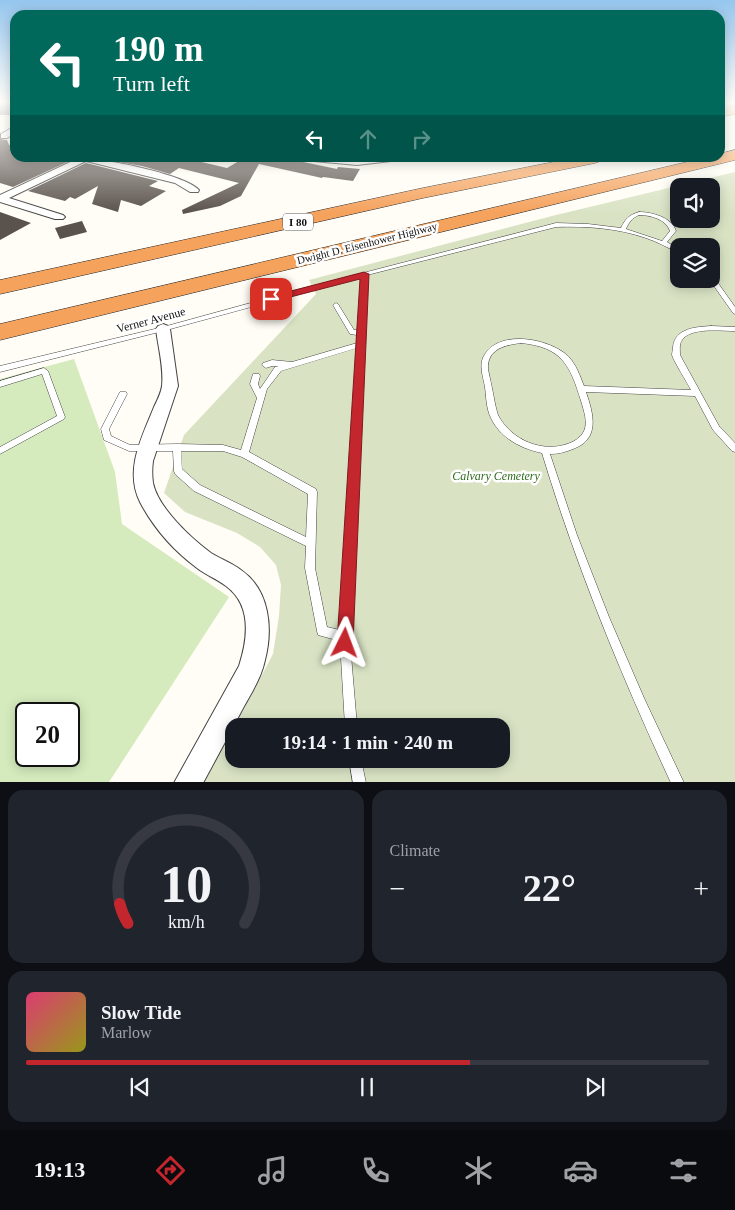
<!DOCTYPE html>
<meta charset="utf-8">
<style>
body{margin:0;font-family:"Times New Roman",serif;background:#20242c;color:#f1f3f6;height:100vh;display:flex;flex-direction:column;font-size:19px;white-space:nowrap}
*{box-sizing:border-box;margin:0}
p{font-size:16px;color:#9ea1a6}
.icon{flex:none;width:28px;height:28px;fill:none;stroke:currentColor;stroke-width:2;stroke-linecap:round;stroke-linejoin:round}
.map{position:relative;height:782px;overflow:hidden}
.panel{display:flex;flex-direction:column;gap:8px;padding:8px;background:#0d0f14;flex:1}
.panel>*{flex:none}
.guide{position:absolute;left:10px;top:10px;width:715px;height:152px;border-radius:15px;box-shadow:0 2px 12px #0003;background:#00695c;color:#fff;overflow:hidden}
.buttons{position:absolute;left:670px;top:178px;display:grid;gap:10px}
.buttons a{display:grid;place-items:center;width:50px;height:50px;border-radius:10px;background:#171b24;box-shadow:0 2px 12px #0003;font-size:25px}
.speed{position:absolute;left:15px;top:702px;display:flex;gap:10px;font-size:25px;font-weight:700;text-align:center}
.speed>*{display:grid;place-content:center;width:65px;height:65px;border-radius:50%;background:#171b24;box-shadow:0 2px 12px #0003;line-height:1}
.speed .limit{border:2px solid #111;border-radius:8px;background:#fff;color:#111}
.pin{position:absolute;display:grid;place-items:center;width:42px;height:42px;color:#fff;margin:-21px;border-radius:10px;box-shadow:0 2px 8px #0006}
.me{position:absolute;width:55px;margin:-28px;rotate:3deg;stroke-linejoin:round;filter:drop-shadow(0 0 4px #0008)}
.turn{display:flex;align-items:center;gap:18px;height:105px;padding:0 20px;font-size:22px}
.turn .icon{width:65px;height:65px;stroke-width:2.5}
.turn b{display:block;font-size:35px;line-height:42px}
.lanes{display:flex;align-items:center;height:48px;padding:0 20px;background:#0003;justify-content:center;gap:25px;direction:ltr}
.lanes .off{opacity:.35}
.big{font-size:38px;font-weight:700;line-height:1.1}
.panel .widget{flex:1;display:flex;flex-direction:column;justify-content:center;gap:8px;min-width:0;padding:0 18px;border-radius:15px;background:#20242c}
.panel .dial{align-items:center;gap:0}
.dial svg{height:130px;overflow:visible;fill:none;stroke:#363941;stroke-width:7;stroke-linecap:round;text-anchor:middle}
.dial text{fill:#f1f3f6;stroke:none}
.song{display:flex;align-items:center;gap:15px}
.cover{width:60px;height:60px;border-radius:8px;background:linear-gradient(135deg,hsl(340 70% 55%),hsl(60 70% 35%))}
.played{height:5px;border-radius:2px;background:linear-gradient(90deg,#c4262e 65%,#363941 65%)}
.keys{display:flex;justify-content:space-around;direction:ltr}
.heat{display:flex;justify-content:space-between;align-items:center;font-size:28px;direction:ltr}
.panel .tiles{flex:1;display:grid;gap:8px;grid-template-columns:1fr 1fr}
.widget:last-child{grid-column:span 2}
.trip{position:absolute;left:225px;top:718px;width:285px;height:50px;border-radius:15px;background:#171b24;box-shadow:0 2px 12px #0003;font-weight:700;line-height:50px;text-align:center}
.tab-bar{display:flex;height:80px;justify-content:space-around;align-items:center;background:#090b0e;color:#9ea1a6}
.tab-bar .icon{width:35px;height:35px}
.tab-bar .current{color:#c4262e}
.tab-bar b{font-size:22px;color:#f1f3f6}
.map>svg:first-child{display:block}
.green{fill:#d5ebbd;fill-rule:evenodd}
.cemetery{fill:#d9e3c4;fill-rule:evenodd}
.building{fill:#5a524d}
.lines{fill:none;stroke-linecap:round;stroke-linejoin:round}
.service-casing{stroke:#444;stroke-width:1}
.minor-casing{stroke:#444;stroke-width:2}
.motorway-casing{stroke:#222;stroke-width:1}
.service{fill:#fff;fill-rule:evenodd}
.minor{fill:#fff;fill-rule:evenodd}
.motorway{fill:#f5a25d;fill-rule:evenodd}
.route{fill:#c4262e;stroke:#7f191e}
.labels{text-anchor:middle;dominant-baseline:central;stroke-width:5;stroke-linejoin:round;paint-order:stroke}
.shield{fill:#fff;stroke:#585858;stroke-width:1}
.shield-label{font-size:11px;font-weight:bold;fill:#111}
.far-street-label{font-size:11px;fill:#111;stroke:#fff}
.street-label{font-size:12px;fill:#111;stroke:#fff}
.park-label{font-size:12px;font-style:italic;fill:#2f6b1f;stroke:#fff}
</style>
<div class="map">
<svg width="735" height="783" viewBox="0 0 735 783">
<rect width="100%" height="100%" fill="#fffdf5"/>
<path class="green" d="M74 359 115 472 122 524 229 597 109 782 0 783V379ZM26 714H69V756H26Z"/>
<path class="cemetery" d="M735 172V782H204L234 728V759H501V726H235L273 654 279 616 281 585 276 565 260 547 237 533 185 512 164 493 184 435 316 294 309 280 552 216ZM679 186H711V219H679ZM679 246H711V279H679Z"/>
<path class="building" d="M0 103H15V115H0Z
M0 139 7 140 9 145 15 144V158H76L13 187 0 183Z
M95 158H197L193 160 227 168 244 158H284L337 169 338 167 360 169 353 181 323 177 322 178 259 164 241 196 220 206 183 214 182 210 239 183 179 168 170 174 142 166Z
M86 163 158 181 149 186 166 191 141 206 121 200 118 212 92 204 98 186 75 199 70 197 65 201 28 191Z
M0 212 31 223 0 240Z
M82 221 87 232 60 239 55 228Z"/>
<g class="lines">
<g class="service-casing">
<path id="service" d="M639 212C651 212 672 217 676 231L667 242 679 249V253C668 248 658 242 646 238 617 228 587 226 556 227L367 275 350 643 357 726H345L340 641 318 635 317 631 305 568 306 546 194 491 175 474 174 471 173 451H129L104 440 101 429 120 392H126L127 394 109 429 111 436 130 445 177 444 223 445 241 450 257 398 250 384 253 374H259L260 376 258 384 260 389 275 367 279 366H272L266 368 262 365 263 363 272 360 292 362 357 343V335L350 334 333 305 336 303 338 304 354 330H358L361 277 163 331 0 372V366L163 327 305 288 556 223 588 224 621 228C625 219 629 215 639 212ZM639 215C650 215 666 219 670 231L662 241 626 229C629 222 632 218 639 215ZM357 348 340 630 327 627 315 568 317 492 316 489 249 452 267 389 281 371ZM181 451H223L242 457 308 494 306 537 200 485 182 469Z
M711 275 713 276 735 307V314L733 313 709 279H711Z
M711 326 735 327V331C721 331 691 327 682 340 679 344 680 350 680 355L719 426 735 443V452L732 451 713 430 695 396 586 392C593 413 601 439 573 449 566 452 558 454 550 454L577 535 609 617 644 698 684 783H671C621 675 576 566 542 453 518 448 495 435 488 410 486 402 486 395 485 387 483 376 478 364 485 354 501 329 550 339 568 356 576 364 580 376 584 386L691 390C687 382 674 362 672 355 672 354 673 348 673 347 675 328 696 327 711 326ZM521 343C562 347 570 365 581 401 584 411 588 422 584 431 581 437 575 441 570 443 543 454 511 440 498 415 495 406 494 397 492 388 491 382 489 375 488 369 487 349 505 345 521 343Z
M44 368 48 371 65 417 64 419 0 454V447L57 416 42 374 0 387V381Z
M349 759H361L366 783H353Z"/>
</g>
<g class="minor-casing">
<path id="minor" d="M15 126V133L7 138H1V134Z
M79 158C102 158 184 174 199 190L198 192H190L175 183 86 161 9 198 63 215 65 217 63 219H55L0 202V195Z
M309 158H396L391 161 357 165 314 161Z
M163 324 168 326 170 329 178 386 153 461C152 468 152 476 153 483 158 508 192 539 211 553 221 559 232 563 241 570 270 590 273 629 265 660 261 679 250 695 241 712 229 735 216 759 203 783H174L239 666C248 638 252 605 226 586 217 579 206 575 197 568 174 551 153 527 140 502 124 470 142 437 154 407 157 401 161 393 162 386 164 367 158 347 156 329L158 326Z"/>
</g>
<g class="motorway-casing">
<path id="motorway" d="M735 106V114L720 117V109Z
M735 150V160L0 340V324L704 158H720V154Z
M574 158H603L601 161 595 163 423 198 0 294V280L423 188Z"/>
</g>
<use href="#service" class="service"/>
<use href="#minor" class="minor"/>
<use href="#motorway" class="motorway"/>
</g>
<linearGradient id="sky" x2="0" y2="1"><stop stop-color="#95c6ee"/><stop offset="0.48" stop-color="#fffefa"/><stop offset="1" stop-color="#fffefa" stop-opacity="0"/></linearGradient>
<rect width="735" height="213" fill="url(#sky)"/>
<path class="route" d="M364 272 369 274 353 643 351 649 345 651 339 649 337 643 360 279 271 302 266 299 268 297Z"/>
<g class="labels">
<rect class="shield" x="283" y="213.5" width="30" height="17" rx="4"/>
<g class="shield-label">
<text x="298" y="222">I 80</text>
</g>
<g class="far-street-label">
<text transform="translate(367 243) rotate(-14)">Dwight D. Eisenhower Highway</text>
</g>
<g class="street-label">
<text transform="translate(151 320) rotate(-15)">Verner Avenue</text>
</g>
<g class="park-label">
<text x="496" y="476">Calvary Cemetery</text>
</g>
</g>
</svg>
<div class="buttons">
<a><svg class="icon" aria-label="sound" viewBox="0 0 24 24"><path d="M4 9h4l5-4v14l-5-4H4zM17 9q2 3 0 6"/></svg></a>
<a><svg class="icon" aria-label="layers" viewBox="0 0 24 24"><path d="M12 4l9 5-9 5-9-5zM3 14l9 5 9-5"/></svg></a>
</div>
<div class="speed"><div class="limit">20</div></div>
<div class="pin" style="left:271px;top:299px;background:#d93025"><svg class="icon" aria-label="arrive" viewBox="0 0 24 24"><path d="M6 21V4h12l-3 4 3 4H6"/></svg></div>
<svg class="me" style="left:345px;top:643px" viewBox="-20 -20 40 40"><path d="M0-17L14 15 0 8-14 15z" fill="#c4262e" stroke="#fff" stroke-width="4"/></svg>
<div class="trip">19:14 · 1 min · 240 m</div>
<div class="guide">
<div class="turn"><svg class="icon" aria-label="left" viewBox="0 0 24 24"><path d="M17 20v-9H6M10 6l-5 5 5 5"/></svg><div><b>190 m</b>Turn left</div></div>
<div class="lanes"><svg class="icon" aria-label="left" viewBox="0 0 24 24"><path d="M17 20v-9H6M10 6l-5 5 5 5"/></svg><svg class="icon off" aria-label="ahead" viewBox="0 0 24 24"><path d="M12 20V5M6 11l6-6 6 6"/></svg><svg class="icon off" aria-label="right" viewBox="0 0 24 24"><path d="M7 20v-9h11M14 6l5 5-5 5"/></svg></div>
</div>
</div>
<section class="panel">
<div class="tiles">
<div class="widget dial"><svg viewBox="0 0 100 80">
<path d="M14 69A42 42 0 1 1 86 69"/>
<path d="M14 69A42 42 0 0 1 9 57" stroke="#c4262e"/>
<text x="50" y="56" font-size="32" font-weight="700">10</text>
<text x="50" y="72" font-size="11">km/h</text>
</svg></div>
<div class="widget"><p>Climate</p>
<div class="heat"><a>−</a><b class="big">22°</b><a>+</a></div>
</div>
<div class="widget">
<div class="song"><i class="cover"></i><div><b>Slow Tide</b><p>Marlow</p></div></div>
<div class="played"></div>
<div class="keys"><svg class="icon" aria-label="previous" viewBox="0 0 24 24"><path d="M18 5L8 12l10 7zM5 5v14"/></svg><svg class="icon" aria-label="pause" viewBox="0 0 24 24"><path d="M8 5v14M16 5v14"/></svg><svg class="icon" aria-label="next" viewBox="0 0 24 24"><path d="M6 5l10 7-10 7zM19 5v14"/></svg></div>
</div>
</div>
</section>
<nav class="tab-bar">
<b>19:13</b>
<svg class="icon current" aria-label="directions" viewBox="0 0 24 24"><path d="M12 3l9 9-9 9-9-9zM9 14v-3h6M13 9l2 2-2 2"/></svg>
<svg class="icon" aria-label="music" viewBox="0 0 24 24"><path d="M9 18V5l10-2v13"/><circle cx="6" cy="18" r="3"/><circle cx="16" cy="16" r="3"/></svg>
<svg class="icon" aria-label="phone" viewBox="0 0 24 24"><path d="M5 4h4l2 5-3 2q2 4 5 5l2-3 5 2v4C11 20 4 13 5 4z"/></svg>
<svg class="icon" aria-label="climate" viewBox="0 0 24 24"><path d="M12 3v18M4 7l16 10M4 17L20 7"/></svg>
<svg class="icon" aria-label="car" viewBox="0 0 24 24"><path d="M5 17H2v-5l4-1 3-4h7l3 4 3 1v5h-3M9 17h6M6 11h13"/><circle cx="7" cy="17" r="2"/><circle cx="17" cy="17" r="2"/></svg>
<svg class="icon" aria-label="filters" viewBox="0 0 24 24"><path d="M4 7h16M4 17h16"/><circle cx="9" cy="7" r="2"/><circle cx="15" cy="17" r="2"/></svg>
</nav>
